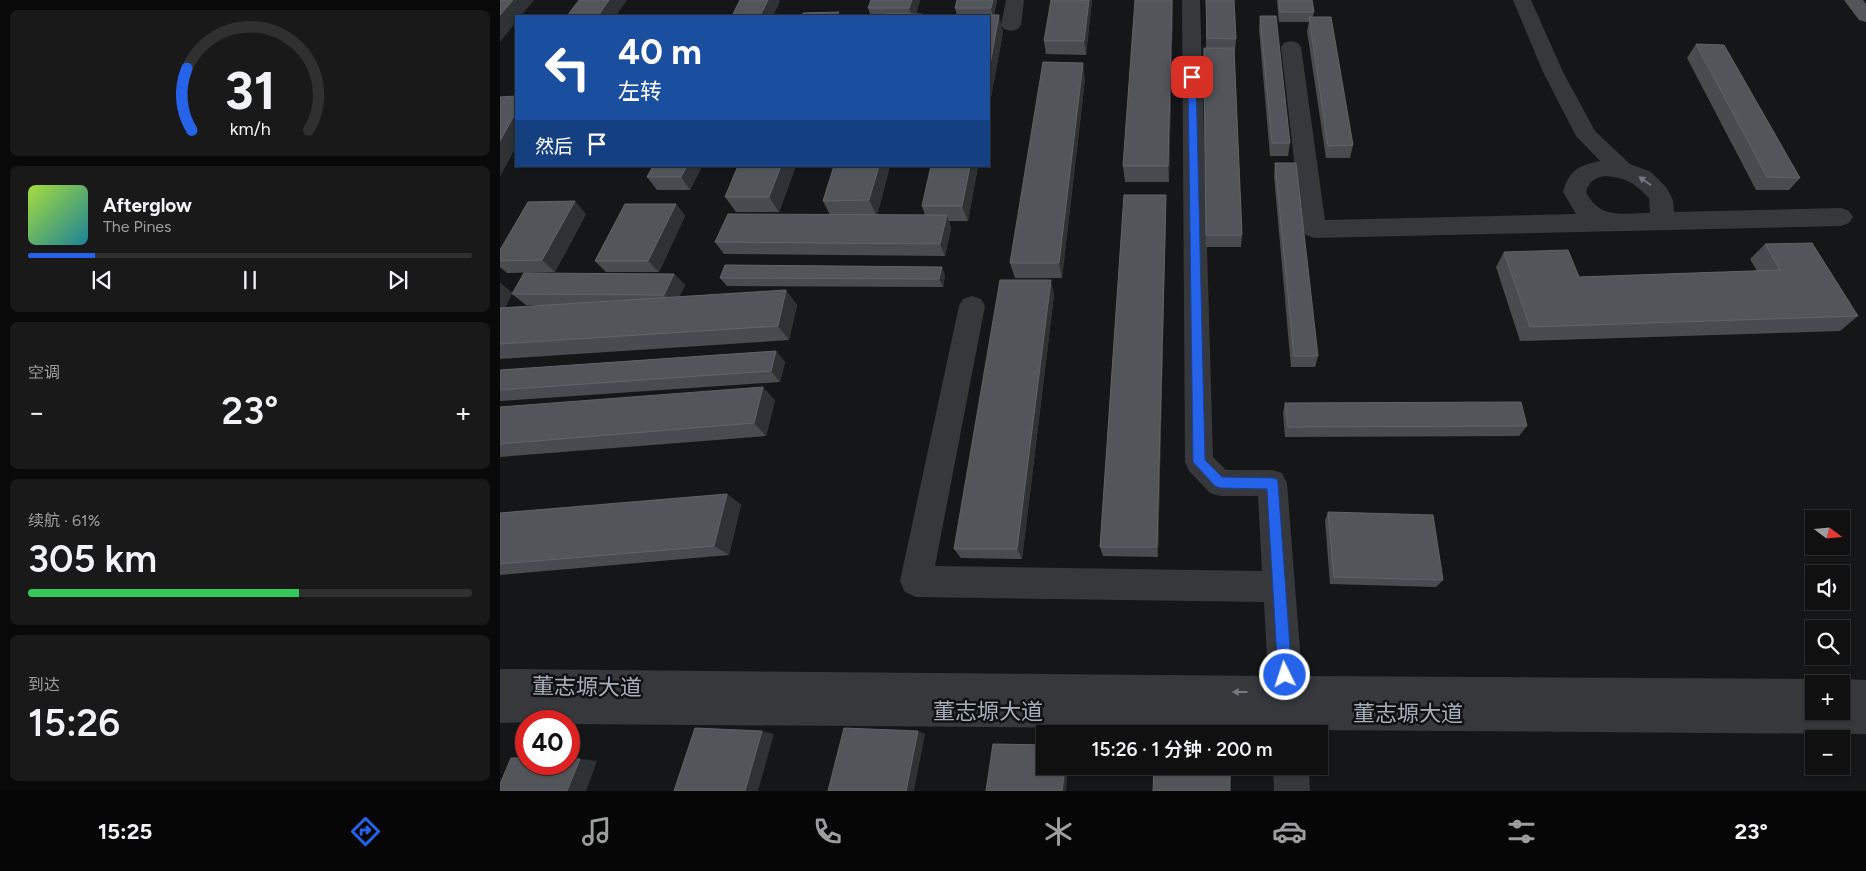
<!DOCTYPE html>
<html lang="zh">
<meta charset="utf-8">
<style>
body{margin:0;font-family:Figtree,"Noto Sans SC",sans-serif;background:#19191a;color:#f1f3f6;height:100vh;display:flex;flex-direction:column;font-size:19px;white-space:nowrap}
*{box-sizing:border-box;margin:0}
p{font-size:16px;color:#9c9d9f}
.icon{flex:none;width:28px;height:28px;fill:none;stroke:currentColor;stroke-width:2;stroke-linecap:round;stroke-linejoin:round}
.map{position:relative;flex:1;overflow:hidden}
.details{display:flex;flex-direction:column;gap:10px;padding:10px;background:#090909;width:500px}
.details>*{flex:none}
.banner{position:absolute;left:15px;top:15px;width:475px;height:152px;border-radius:0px;box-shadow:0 1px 4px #0004,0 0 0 1px #303031;background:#1a4fa0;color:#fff;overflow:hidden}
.needle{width:32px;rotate:106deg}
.controls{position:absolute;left:1305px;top:510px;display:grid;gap:10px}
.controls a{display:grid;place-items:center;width:45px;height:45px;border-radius:0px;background:#101011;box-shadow:0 1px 4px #0004,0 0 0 1px #303031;font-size:25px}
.speed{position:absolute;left:15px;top:710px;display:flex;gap:10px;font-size:25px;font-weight:700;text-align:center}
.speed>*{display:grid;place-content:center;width:65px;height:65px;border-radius:50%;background:#101011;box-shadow:0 1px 4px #0004,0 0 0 1px #303031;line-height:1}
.speed .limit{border:8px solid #d22;background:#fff;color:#111}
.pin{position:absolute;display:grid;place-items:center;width:42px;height:42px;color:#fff;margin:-21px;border-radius:10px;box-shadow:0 2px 8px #0006}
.me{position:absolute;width:55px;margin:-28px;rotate:356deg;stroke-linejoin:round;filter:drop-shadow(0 0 4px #0008)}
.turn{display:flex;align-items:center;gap:18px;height:105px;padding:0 20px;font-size:22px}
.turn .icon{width:65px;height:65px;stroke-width:2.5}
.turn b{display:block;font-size:35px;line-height:42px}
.then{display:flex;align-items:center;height:48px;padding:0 20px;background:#0003;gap:10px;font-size:19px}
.big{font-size:38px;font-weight:600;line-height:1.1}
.details .card{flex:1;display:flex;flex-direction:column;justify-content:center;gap:8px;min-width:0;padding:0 18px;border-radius:8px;background:#19191a}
.details .dial{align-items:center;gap:0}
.dial svg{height:130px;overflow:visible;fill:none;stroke:#303031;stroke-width:7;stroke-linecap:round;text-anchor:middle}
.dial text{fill:#f1f3f6;stroke:none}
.song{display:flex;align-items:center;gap:15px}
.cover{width:60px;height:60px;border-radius:8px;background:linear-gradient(135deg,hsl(80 70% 55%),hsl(190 70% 35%))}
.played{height:5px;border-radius:2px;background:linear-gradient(90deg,#2563eb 15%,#303031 15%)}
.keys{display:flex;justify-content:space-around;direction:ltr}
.heat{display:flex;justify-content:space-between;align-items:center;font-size:28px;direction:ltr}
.charge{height:8px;border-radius:4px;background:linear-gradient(90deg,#34c759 61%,#303031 0)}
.trip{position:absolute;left:536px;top:725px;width:292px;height:50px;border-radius:0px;background:#101011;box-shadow:0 1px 4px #0004,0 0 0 1px #303031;font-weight:600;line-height:50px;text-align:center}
.dock{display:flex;height:80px;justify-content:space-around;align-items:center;background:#060607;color:#9c9d9f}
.dock .icon{width:35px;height:35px}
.dock .current{color:#2563eb}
.dock b{font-size:22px;color:#f1f3f6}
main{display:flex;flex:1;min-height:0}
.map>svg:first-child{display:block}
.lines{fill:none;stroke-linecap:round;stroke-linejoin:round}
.minor{fill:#36383c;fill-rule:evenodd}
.major{fill:#52565b;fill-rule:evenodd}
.wall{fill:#484b4f}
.shaded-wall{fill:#2f3234}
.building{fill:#52565a;stroke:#606469}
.oneway{fill:#747980}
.route{fill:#2563eb;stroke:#184099}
.labels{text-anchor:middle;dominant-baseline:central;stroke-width:5;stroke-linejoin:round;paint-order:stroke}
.near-street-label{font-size:22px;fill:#a7afb8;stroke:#101112}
</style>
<main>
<section class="details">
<div class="card dial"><svg viewBox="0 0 100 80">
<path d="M14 69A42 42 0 1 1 86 69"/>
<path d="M14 69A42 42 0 0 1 11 31" stroke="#2563eb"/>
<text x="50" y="56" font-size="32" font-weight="700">31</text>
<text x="50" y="72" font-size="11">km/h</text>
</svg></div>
<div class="card">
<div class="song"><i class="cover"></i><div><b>Afterglow</b><p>The Pines</p></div></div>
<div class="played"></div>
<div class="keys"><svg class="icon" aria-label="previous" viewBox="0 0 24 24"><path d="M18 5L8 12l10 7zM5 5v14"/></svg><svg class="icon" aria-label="pause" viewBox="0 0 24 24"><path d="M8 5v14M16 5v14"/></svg><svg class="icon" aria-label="next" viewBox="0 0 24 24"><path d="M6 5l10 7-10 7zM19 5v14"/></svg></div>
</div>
<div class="card"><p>空调</p>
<div class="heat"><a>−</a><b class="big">23°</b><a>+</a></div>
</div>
<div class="card"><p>续航 · 61%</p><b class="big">305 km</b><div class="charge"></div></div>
<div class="card"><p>到达</p><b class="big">15:26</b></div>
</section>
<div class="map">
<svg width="1366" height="791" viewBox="0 0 1366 791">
<rect width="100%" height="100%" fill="#151617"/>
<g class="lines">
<path class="minor" d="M506 0H524L521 25 518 29 511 31 504 29 501 25Z
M682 0H700L713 457 726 470H772L782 473 787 483 802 676 1314 679 1326 684H1314V711H1341V684H1329L1341 679 1366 680V734L806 730V734H772L771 729 69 724V721L0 723V669L768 676 764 602 416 597 405 592 400 581 459 306 463 299 472 296 481 299 485 306 435 566 762 571 758 496H720L710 493 689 471 685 462Z
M1013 0H1031L1063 72 1095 131 1130 164 1151 172 1166 187 1173 200 1174 212 1341 208 1349 211 1353 217 1349 223 1341 226 814 238 806 235 802 229 781 47 784 43 791 41 798 43 801 47 825 220 1076 214 1063 192C1070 169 1078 166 1100 161L1076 136 1043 72ZM1105 176C1128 178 1134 183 1149 198L1150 213C1123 213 1100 220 1086 192 1089 181 1095 178 1105 176Z
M773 766H809L810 791H774Z"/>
<path class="major" d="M1344 0H1363L1366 4V22L1359 20Z"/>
</g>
<path class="wall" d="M371 0H420L416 14H422V16H371L368 8Z
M457 0H497L494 15 503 32 489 108V16H457L455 8Z
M592 0 586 55 546 54 544 41Z
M673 0 669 182H625L623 166Z
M706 0H734L736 39 735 52H734L742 235 741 247H706L703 61 704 48H706Z
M777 0H812L814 12 813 17 853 145 850 158H826L807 31 809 22H779Z
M760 16 790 143 788 156H770L759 29Z
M1196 44 1300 178 1289 190H1256L1187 58Z
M585 79 562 278H515L510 263Z
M775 163 818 356 815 367H791L774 176Z
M153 166H202L190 190H157L147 177Z
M238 166H296L279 212H236L225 197Z
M334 166H390L377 215H425L422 206 478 166 468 221H449L451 228 445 256 224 254 215 242 330 215 323 201Z
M666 195V211L658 557 603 556 600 547Z
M176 204 185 216 159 272H106L95 261Z
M86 214 55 272 7 273 0 267V250Z
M1265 244 1358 316 1340 331 1020 341 996 267 1004 252 1079 277 1257 271 1250 259Z
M174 274 185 285 179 297 286 290 297 305 289 340 0 359V283L12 293 5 308 51 305H26L12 294Z
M445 275 443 287 227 286 220 278Z
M554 295 522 559 461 558 454 549Z
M276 351 285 362 280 382 0 401V370Z
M275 400 266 436 0 457V407Z
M785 403 1027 426 1019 436 785 437 783 413Z
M227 494 241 505 229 555 0 575V513Z
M828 512 943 580 936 587 830 584 825 520Z"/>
<path class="shaded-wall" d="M13 0H34L21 16H16V22L0 42V15Z
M109 0H127L116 16H98Z
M268 0H279L280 2 273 16H260Z
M412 0H420L415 16H412L409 8Z
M493 0H497L493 17 491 8Z
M589 0H592L586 55 584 41Z
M672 0H673L669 182 668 166Z
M499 15 503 32 489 108V70Z
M583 63 585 79 562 278 559 263Z
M16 112V147L0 177V141Z
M187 166H202L190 190 181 177Z
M281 166H296L279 212 269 197Z
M379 166H390L377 216 369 200Z
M470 166H478L468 221 462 206Z
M666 195V211L658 557 657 547Z
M75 201 86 214 55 272 42 260Z
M176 204 185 216 159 272 148 261Z
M447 215 451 228 445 256 440 244Z
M442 267 445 275 443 287 439 279Z
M174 274 185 285 175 306 164 295Z
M551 280 554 295 522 559 517 549Z
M0 283 12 293 0 318Z
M286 290 297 305 289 340 278 326Z
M276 351 285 362 280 382 271 371Z
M263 387 275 400 266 436 254 423Z
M227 494 241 505 229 555 214 546Z
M262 731 274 734 258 791H245Z
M418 731 425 734 414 791H406Z
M80 759 97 761 86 791H67Z
M565 766H568L566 791H562Z"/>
<path class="building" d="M0 0H13L0 15Z
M79 0H109L98 16H67Z
M240 0H268L260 16H232Z
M371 0H412L409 8H368Z
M457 0H493L491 8H455Z
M551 0H589L584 41H544Z
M635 0H672L668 166H623Z
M706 0H734L736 39 707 38Z
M779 0H812L814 12H780Z
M339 12 337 16H301L303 13Z
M384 14H422L421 16H383Z
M466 15H499L489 70V16H466Z
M760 16H776L790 143H772Z
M809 17H831L853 145 828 146Z
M1196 44 1224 45 1300 178 1267 177Z
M704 48H734L742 235H706Z
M543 62 583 63 559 263H510Z
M16 96V112L0 141V97Z
M775 163H796L818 356H794Z
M153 166H187L181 177H147Z
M238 166H281L269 197H225Z
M334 166H379L369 200 323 201Z
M431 166H470L462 206H422Z
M624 195H666L657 547H600Z
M75 201 42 260 0 261V250L28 202Z
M125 204H176L148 261H95Z
M228 214 447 215 440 244 215 242Z
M1312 243 1358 316 1030 327 1004 252 1068 250 1079 277 1280 270 1265 244Z
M225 265 442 267 439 279 220 278Z
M24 273 174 274 164 295 12 294Z
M500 280H551L517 549H454Z
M286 290 278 326 0 344V308Z
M276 351 271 371 0 390V370Z
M263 387 254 423 0 444V407Z
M1021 402 1027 426 788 427 785 403Z
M227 494 214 546 0 564V513Z
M828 512 933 515 943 580 834 577Z
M195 728 262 731 245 791H174Z
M344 728 418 731 406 791H328Z
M493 744 545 745V766H565L562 791H486Z
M11 758H26V764H69V758L80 759 67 791H0V784Z
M654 766H730V791H653Z"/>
<defs><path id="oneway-solid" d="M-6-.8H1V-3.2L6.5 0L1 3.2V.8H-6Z" transform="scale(1.25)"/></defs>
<g class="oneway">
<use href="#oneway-solid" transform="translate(1145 181) rotate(-145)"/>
<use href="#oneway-solid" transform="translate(740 692) rotate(-180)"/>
</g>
<path class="route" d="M692 74 696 77 705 460 722 477 772 478 777 479 778 483 792 675 790 680 785 682 780 680 778 675 767 489 720 488 715 486 693 462 688 77Z"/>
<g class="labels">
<g class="near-street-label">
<text transform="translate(87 687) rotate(1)">董志塬大道</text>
<text x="488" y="711">董志塬大道</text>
<text x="908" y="713">董志塬大道</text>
</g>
</g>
</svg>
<div class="controls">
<a><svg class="needle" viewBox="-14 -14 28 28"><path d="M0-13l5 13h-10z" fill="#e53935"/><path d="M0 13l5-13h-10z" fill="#9c9d9f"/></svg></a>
<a><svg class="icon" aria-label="sound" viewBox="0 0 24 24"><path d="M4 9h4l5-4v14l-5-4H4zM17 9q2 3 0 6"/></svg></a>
<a><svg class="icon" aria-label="search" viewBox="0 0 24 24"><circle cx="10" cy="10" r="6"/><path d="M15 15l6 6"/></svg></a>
<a>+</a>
<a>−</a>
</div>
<div class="speed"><div class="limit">40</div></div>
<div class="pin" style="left:692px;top:77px;background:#d93025"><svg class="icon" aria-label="arrive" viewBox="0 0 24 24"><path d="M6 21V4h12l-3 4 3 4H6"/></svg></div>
<svg class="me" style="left:785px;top:675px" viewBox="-20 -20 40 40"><circle r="17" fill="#2563eb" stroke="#fff" stroke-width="3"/><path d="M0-11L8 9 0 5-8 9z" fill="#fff"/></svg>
<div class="trip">15:26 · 1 分钟 · 200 m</div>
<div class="banner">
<div class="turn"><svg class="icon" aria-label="left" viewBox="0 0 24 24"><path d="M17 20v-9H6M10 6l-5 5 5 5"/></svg><div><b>40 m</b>左转</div></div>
<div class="then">然后<svg class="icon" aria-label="arrive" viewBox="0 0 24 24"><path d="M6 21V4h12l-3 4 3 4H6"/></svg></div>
</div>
</div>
</main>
<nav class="dock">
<b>15:25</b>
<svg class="icon current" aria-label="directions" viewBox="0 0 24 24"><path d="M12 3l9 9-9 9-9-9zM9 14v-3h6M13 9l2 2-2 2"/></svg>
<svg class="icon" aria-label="music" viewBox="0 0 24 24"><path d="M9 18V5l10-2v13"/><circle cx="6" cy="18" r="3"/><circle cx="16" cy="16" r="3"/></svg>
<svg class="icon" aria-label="phone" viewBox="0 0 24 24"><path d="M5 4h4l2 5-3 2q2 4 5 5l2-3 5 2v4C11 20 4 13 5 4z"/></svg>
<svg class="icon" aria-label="climate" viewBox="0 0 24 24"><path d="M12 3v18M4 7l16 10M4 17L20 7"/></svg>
<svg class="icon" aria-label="car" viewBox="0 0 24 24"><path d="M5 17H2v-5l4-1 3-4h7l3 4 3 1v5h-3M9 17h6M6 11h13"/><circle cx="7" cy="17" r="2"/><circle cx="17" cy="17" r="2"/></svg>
<svg class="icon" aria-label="filters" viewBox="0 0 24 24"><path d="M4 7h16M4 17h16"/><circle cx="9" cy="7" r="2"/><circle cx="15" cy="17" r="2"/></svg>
<b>23°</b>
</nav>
